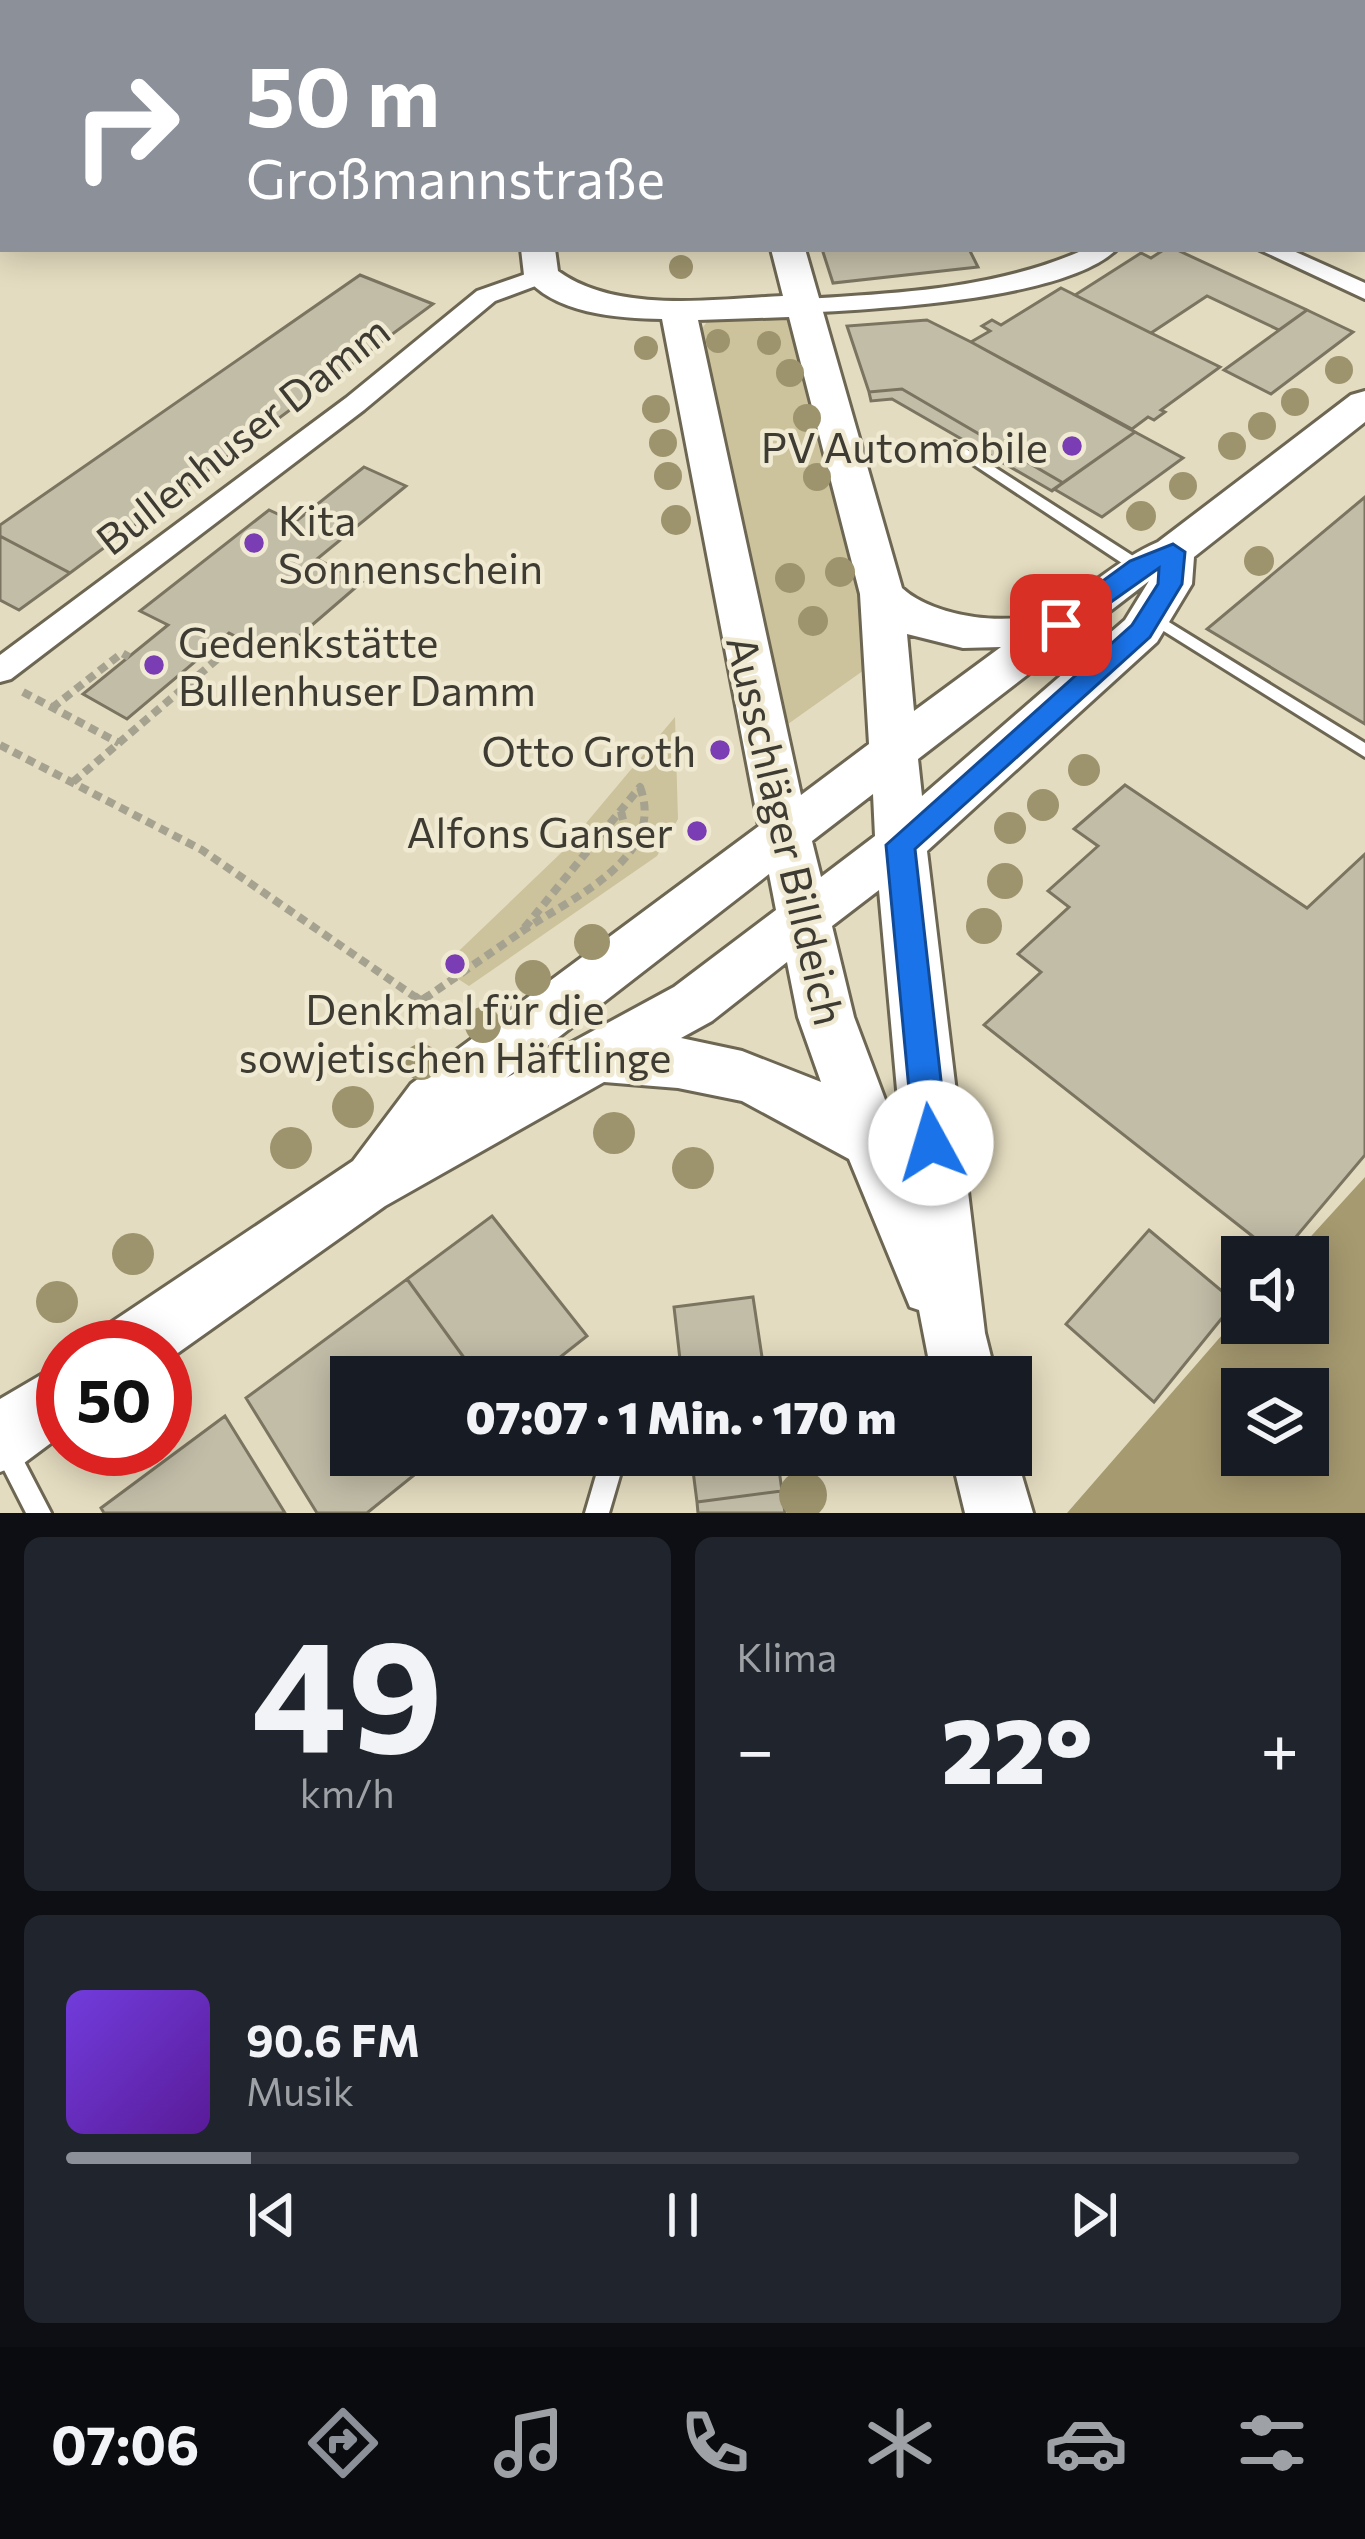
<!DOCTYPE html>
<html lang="de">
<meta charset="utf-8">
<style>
body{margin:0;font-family:Commissioner,sans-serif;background:#20242c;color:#f1f3f6;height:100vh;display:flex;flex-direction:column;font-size:45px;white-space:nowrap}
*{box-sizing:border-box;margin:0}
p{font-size:39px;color:#9ea1a6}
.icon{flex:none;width:66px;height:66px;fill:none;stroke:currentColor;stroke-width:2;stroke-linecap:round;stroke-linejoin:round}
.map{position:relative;height:1513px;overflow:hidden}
.details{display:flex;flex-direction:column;gap:24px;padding:24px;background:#0d0f14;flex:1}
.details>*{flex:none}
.guide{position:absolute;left:0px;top:0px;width:1365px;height:252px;box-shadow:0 6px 30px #0003;background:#8c9099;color:#fff;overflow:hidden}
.fabs{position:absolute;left:1221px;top:1236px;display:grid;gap:24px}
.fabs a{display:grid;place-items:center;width:108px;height:108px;border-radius:0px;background:#171b24;box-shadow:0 6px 30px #0003;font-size:60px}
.speed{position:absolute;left:36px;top:1320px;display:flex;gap:24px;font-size:60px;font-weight:700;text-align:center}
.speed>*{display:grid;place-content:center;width:156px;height:156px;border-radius:50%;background:#171b24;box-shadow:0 6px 30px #0003;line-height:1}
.speed .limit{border:18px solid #d22;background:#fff;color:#111}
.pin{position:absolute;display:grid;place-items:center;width:102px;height:102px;color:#fff;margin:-51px;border-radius:24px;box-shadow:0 6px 18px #0006}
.me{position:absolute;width:132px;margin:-66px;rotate:354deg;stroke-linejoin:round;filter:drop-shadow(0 0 9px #0008)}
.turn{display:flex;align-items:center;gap:42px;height:252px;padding:0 48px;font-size:54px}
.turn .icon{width:156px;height:156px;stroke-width:2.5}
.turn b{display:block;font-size:84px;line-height:102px}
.big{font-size:90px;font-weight:800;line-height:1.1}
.details .card{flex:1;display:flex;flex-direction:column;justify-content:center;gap:18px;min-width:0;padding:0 42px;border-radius:18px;background:#20242c}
.details .dial{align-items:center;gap:0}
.dial b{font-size:156px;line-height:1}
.song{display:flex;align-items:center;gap:36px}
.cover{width:144px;height:144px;border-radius:18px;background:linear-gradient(135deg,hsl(260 70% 55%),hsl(270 70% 35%))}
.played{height:12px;border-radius:6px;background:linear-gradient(90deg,#8c9099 15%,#363941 15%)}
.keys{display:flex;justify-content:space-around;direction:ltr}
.heat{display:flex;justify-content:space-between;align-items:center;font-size:66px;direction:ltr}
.details .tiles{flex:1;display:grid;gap:24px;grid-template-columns:1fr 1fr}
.card:last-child{grid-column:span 2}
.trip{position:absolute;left:330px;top:1356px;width:702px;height:120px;border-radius:0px;background:#171b24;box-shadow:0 6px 30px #0003;font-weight:800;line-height:120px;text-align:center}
.dock{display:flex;height:192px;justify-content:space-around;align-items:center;background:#090b0e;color:#9ea1a6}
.dock .icon{width:84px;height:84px}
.dock .active{color:#8c9099}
.dock b{font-size:54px;color:#f1f3f6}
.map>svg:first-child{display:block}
.built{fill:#e4dcc0;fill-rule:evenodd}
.green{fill:#ccc29b}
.water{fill:#a69a70;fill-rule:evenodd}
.building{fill:#c2bda7;stroke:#7a7460;stroke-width:3}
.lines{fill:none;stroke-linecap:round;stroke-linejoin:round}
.lane-casing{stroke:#6c6653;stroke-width:6}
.street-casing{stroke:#6c6653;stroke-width:6}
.secondary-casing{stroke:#6c6653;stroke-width:6}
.path-far1{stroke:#a6a290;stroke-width:8;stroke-dasharray:9 6;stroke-linecap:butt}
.path{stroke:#a6a290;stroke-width:9;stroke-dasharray:12 8;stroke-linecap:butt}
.lane{fill:#fff;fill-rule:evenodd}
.street{fill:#fff;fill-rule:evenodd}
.secondary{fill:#fff;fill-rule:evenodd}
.tree{fill:#9d936c}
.route{fill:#1a73e8;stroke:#114b97;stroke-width:3}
.poi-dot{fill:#7a3db3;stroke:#f0ead3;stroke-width:4.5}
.labels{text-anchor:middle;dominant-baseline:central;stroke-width:9;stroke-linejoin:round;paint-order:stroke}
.street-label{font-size:42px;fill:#3d3b32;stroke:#f0ead3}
.poi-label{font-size:42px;fill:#3d3b32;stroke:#f0ead3;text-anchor:end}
</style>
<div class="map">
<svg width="1365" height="1513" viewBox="0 0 1365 1513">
<rect width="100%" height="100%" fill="#f0ead3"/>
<path class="built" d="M358 0H1365V1177L1292 1257H1242V1312L1067 1513H0V142L3 249H1362V3H349ZM63 1347H165V1449H63ZM351 1377H1011V1455H351Z"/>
<path class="green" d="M709 319 790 320 869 583 874 663 788 724 775 703 759 599 739 533 698 334Z
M675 717 678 819 657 856 469 986 441 968 561 853Z"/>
<path class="water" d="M0 0H358L3 3 0 142Z
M1365 1177V1513H1067L1242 1312V1323H1308V1257H1292ZM1242 1389H1308V1455H1242Z"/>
<path class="building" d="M822 249H969L978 267 833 283Z
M1165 249H1175L1307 310 1279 330 1207 296 1151 333 1075 295 1141 253 1151 258Z
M360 275 433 304 70 573 0 536V525Z
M1061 288 1151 333 1220 367 1161 410 1165 412 1154 420 1148 417 1132 429 971 342 990 331 982 326 992 320 1001 325Z
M1307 310 1353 332 1271 394 1224 370Z
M927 320 971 342 1135 432 1063 483 902 389 869 392 847 326Z
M902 389 1063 483 1052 491 892 399 871 401 869 392Z
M1135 432 1183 458 1102 517 1054 489Z
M364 467 406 486 317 559 362 582 275 657 229 633 127 719 83 694 168 625 140 611 269 510 295 522Z
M1365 497V724L1207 629Z
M0 536 70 573 19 610 0 600Z
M1125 785 1307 908 1365 854V1155L1279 1257 984 1025 1041 972 1018 954 1069 907 1048 891 1098 846 1074 829Z
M492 1216 587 1336 535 1377H478L407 1279Z
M1149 1230 1235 1302 1154 1402 1066 1324Z
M407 1279 478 1377H351V1455H439L367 1513H317L246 1398Z
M753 1297 765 1377H682L674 1307Z
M225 1416 285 1513H104L101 1508Z
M691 1455H777L782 1491 697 1502Z
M782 1491 785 1513H698L697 1502Z"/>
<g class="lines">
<g class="lane-casing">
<path id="lane" d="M955 442 1144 563 1146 567 1144 571H1134L950 449 948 446Z
M1151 611 1365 743V757L1146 620 1143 616Z
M6 1439 14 1442 51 1513H26L0 1462V1441Z
M602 1455H626L609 1513H585Z"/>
</g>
<g class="street-casing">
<path id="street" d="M1023 0H1046L1048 3H1025Z
M1362 126H1365V139H1362Z
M1086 249H1117C1065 300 877 309 804 313L792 306 804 299C900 293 996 289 1086 249Z
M1258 249H1289L1365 283V299Z
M540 269 549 271V281L495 301 364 410 11 679 0 682V655L346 398 477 291Z"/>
</g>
<g class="secondary-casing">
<path id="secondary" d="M607 0H635V3H607Z
M679 0H707L709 3H681Z
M521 249H555L558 271C617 314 714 299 783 296L771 249H805L902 588C934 618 1016 629 1054 608 1091 587 1119 559 1158 542L1351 395 1365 391V422L1194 557 1192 584 1157 642 927 851 985 1333 996 1377H932L919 1310 910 1307 849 1159 742 1101 678 1088 604 1082 385 1206 165 1362V1347H100L109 1324 353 1161 411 1084 759 826 662 319C617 318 553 314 524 275ZM789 317 860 594 869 744 801 795 698 320ZM1149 581 1125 620 922 796 918 759ZM907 634 963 648 1001 647 914 711ZM873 794 875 836 821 877 812 841ZM769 874 776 910 674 987 506 1078ZM879 890 902 1145 854 1017 832 926ZM787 962 798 1017 821 1082 742 1051 681 1038 712 1021Z
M63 1362V1434L24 1463 0 1472V1399Z
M1011 1439 1033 1513H965L951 1455H1011Z"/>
</g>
<path class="path-far1" d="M23 692 119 743
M52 708 122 653 129 657
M0 745 202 850 418 999
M73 782 241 639
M640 787C667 859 570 898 521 932Z
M621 811 627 837
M602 833 627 837 633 852
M424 999 521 932"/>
<path class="path" d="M414 996 441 1017
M421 1001 429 996"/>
<use href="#lane" class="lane"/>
<use href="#street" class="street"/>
<use href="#secondary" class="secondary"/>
</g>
<g class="tree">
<circle cx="681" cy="267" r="12"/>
<circle cx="718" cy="341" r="12"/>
<circle cx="769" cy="343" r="12"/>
<circle cx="646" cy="348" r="12"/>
<circle cx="1339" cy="370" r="14"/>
<circle cx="790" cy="373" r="14"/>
<circle cx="1295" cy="402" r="14"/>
<circle cx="656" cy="409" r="14"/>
<circle cx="807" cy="418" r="14"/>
<circle cx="1262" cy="426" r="14"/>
<circle cx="663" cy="443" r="14"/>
<circle cx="1232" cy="446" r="14"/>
<circle cx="668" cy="476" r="14"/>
<circle cx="817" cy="477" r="14"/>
<circle cx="1183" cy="486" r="14"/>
<circle cx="1141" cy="516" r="15"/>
<circle cx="676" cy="520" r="15"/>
<circle cx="1259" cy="561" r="15"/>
<circle cx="840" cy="572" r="15"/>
<circle cx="790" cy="578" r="15"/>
<circle cx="813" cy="621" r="15"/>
<circle cx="1084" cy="770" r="16"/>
<circle cx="1043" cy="805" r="16"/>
<circle cx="1010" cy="828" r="16"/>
<circle cx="1005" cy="881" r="18"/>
<circle cx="984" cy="926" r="18"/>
<circle cx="592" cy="942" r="18"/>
<circle cx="533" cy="978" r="18"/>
<circle cx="483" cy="1025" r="18"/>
<circle cx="421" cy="1062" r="18"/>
<circle cx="353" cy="1107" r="21"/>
<circle cx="614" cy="1133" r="21"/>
<circle cx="291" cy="1148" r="21"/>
<circle cx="693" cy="1168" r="21"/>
<circle cx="133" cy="1254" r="21"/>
<circle cx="57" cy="1302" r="21"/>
<circle cx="803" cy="1495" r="24"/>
</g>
<path class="route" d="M1173 544 1185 552 1182 584 1150 637 915 849 948 1143 943 1154 931 1158 919 1154 914 1143 886 845 1132 625 1158 584 1159 568 1070 631H1052L1048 625 1052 618 1130 561Z"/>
<g class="poi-dot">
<circle cx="1072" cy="446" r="12"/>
<circle cx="254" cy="543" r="12"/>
<circle cx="154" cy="665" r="12"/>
<circle cx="720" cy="750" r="12"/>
<circle cx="697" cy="831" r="12"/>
<circle cx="455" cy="964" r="12"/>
</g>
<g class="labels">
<g class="street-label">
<text transform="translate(242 434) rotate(-38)">Bullenhuser Damm</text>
<text transform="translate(787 830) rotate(77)">Ausschläger Billdeich</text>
</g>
<g class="poi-label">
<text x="1048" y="446">PV Automobile</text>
<text x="278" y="519" text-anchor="start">Kita<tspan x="278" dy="48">Sonnenschein</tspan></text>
<text x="178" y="641" text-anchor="start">Gedenkstätte<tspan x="178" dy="48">Bullenhuser Damm</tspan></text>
<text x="696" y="750">Otto Groth</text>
<text x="673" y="831">Alfons Ganser</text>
<text x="455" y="1008" text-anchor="middle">Denkmal für die<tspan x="455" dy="48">sowjetischen Häftlinge</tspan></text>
</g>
</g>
</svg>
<div class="fabs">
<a><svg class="icon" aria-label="sound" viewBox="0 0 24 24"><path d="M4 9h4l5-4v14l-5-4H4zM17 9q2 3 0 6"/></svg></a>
<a><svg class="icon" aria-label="layers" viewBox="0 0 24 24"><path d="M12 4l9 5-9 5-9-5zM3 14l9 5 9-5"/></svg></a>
</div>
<div class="speed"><div class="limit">50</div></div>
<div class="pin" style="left:1061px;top:625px;background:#d93025"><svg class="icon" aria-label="arrive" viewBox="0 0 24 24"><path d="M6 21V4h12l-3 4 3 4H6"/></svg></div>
<svg class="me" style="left:931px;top:1143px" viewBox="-20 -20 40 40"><circle r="19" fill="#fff"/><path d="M0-13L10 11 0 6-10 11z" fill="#1a73e8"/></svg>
<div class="trip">07:07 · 1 Min. · 170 m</div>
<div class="guide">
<div class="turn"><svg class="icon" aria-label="right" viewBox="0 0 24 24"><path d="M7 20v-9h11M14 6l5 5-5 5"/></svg><div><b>50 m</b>Großmannstraße</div></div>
</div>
</div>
<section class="details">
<div class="tiles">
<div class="card dial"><b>49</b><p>km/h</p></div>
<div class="card"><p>Klima</p>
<div class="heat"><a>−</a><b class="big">22°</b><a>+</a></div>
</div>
<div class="card">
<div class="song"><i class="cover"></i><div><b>90.6 FM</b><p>Musik</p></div></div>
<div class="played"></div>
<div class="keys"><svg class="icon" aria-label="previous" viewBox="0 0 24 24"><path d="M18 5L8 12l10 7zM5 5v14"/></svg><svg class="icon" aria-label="pause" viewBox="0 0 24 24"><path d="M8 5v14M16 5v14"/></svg><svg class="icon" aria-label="next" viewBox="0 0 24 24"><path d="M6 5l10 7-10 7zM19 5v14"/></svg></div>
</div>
</div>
</section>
<nav class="dock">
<b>07:06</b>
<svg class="icon active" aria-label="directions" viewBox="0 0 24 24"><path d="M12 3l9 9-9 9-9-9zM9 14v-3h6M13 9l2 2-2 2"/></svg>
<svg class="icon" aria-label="music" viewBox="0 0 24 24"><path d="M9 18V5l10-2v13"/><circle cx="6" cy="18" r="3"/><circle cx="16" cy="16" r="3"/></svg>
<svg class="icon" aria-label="phone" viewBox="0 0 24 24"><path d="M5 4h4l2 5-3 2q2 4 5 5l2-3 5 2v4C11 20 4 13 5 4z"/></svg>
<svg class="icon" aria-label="climate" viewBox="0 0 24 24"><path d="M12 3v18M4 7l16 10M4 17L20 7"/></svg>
<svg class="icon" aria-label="car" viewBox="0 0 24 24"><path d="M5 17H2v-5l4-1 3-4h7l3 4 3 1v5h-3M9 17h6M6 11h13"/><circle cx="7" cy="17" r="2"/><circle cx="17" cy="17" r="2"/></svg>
<svg class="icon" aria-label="filters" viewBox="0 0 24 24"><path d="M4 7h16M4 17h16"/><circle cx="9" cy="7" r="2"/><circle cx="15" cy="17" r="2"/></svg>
</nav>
